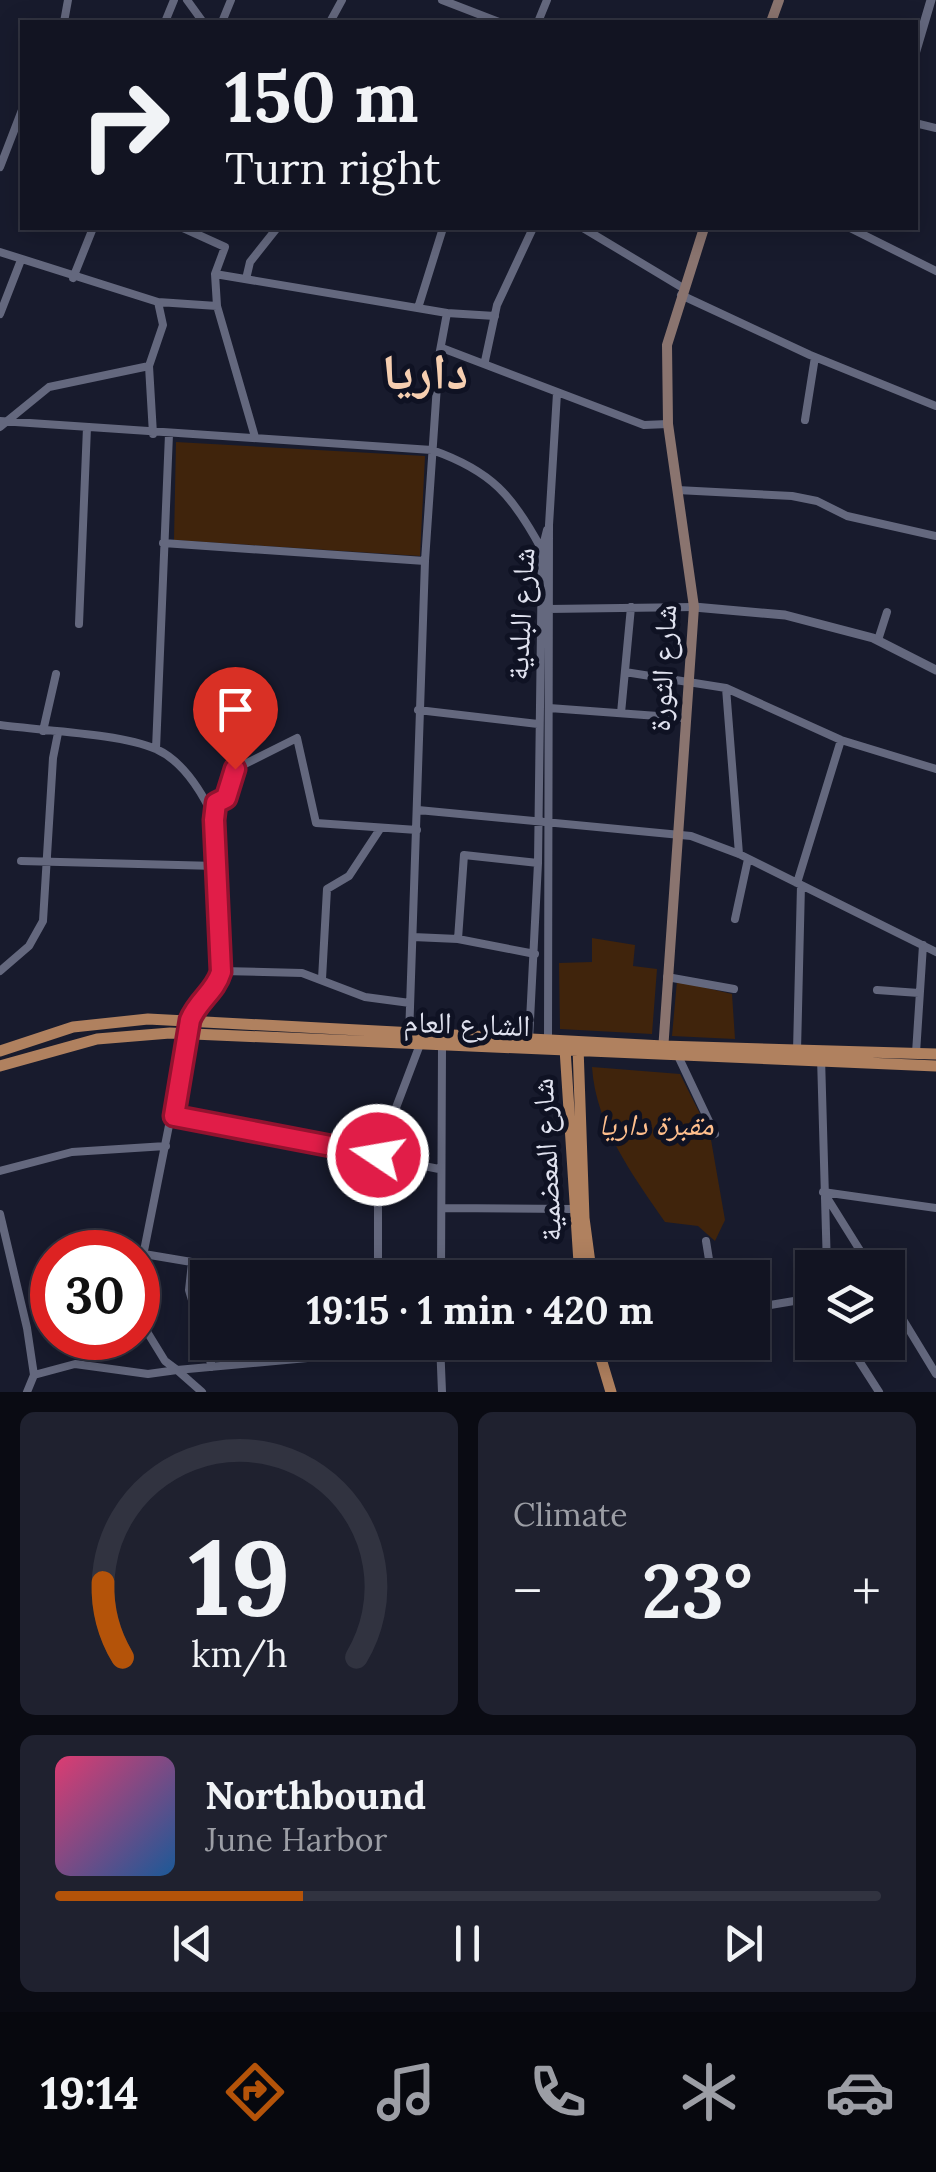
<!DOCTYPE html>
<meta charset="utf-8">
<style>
body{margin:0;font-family:Lora,"Noto Naskh Arabic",serif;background:#1f212f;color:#f1f3f6;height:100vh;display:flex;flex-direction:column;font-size:38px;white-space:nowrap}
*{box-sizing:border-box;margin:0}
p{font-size:32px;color:#9c9ea5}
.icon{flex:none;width:55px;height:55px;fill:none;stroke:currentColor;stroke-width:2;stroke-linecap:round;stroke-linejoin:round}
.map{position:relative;height:1392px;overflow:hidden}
.sheet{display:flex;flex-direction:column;gap:20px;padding:20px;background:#0a0b13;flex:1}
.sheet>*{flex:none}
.hud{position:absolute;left:20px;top:20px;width:898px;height:210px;border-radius:0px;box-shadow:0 5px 25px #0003,0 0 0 2px #313340;background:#121422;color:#f1f3f6;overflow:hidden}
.controls{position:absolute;left:795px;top:1250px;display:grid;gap:20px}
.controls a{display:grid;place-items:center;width:110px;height:110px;border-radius:0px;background:#121422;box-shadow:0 5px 25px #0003,0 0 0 2px #313340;font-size:50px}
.speed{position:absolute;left:30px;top:1230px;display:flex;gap:20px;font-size:50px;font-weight:700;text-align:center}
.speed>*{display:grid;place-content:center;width:130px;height:130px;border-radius:50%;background:#121422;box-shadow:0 5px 25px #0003,0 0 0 2px #313340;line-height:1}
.speed .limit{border:15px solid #d22;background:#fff;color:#111}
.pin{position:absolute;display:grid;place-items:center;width:85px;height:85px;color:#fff;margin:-102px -42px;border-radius:50% 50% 50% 0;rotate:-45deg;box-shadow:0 0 10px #0007}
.pin .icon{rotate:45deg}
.me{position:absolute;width:110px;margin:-55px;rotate:282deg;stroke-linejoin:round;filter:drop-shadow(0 0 8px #0008)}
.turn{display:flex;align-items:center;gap:35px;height:210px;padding:0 40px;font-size:45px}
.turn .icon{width:130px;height:130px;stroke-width:2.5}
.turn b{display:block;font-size:70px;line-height:85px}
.big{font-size:75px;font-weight:700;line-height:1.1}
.sheet .tile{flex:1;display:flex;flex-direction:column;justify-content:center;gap:15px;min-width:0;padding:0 35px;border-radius:15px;background:#1f212f}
.sheet .dial{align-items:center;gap:0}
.dial svg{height:260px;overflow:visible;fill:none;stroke:#313340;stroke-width:7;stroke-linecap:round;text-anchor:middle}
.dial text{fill:#f1f3f6;stroke:none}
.song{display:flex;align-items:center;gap:30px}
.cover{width:120px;height:120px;border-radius:15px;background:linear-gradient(135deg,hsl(340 70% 55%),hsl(210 70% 35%))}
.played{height:10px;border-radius:5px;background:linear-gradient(90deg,#b45309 30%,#313340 30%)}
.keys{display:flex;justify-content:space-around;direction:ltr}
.heat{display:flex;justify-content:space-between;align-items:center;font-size:55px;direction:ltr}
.sheet .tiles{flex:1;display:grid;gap:20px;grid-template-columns:1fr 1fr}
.tile:last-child{grid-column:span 2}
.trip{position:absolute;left:190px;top:1260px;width:580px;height:100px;border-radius:0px;background:#121422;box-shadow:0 5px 25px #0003,0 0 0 2px #313340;font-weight:700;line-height:100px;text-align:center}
.tab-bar{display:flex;height:160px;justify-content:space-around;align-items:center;background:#07080e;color:#9c9ea5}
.tab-bar .icon{width:70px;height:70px}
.tab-bar .active{color:#b45309}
.tab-bar b{font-size:45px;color:#f1f3f6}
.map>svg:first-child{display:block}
.green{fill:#40240c}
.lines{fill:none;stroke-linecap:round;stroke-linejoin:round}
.minor{stroke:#64687e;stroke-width:8}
.tertiary{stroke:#64687e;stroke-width:9}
.secondary{stroke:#8a746f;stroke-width:10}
.primary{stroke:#b0815f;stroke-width:11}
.route-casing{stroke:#92132f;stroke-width:25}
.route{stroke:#e11d48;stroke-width:18}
.labels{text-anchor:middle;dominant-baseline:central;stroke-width:10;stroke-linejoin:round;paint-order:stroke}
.street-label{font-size:30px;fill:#e0e2ef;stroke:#0f1223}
.park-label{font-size:30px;font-style:italic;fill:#ffbf8d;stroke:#0f1223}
.town-label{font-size:50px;font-weight:bold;fill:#f6cfb1;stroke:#0f1223}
</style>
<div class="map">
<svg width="936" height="1392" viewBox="0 0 936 1392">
<rect width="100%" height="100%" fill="#181b2d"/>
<path class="green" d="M176 442 425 456 420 556 174 540Z
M592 938 635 945 633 966 657 969 652 1034 560 1029 559 963 592 962Z
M677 981 732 994 735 1039 672 1036Z
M592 1067 680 1074 710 1134 725 1220 715 1241 698 1226 665 1222C632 1174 596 1126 592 1067Z"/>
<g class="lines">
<path class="minor" d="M187 0 203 22
M442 0 499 22
M64 22 68 0
M165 22 174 0
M222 22 231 0
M330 22 342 0
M538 22 547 0
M915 123 936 128
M0 167 22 110
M183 228 225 247 215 274 217 306 255 437
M583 228 683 288
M850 228 936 271
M0 252 158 302
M215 274 447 313 495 316
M73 278 93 228
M246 279 250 262 277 228
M681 295 810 355 936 406
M418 308 443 228
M0 314 21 260
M442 348 644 425 668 424
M485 361 497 305 533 228
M805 420 815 357
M0 421 432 450C492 471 513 496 542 550
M0 427 49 387 149 366
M153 434 149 366 163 325 158 302 217 306
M677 490 792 496 817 501 847 516 936 536
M163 543 425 561
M548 609 694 607
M79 624 87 427
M878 640 887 612
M625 672 726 688 841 740 936 769
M726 688 739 854
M549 708 685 718
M418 710 538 724
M621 713 631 607
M0 725C42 731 119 733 156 749 183 761 203 794 215 820L221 971C215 992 198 1000 190 1020L138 1281
M43 731 56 674
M156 749 169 434
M418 810 691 836 739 854 936 952
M215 816 216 803 226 798 235 769 297 738 316 823 417 830
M21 861 217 866
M797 883 841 740
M735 919 748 859
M413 937 458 939 535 954
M458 939 464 855 538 863
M0 971 29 946 43 921 53 758 58 733
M221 971 302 973 365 997 410 1003
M667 977 734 989
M322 979 327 889 349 876 380 829
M877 990 919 993
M409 1037 425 561 439 356 447 313
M529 1040 538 863 542 550 547 530
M548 1043 549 525 557 393
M797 1051 801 885
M916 1053 923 945
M821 1057 827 1268
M679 1058 715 1134
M174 1116 439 1169
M0 1171 72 1152 166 1146
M823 1192 936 1208
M826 1196 871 1268
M442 1208 573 1209
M0 1214 27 1328 34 1375
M706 1241 712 1278
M144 1254 286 1278
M192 1263 189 1290 212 1367
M378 1278V1155L419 1047
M441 1278 442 1048
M888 1295 936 1374
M752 1308 812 1298
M138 1317 165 1361 177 1370 480 1342
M440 1342 442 1392
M847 1342 879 1392
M27 1392 34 1375 75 1364 148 1374 177 1370 202 1392"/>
<path class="tertiary" d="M915 54 931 0
M694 607 785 615 873 638 936 670"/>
<path class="secondary" d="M771 22 779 0
M663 1051 694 607 668 424 667 345 704 228"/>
<path class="primary" d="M578 1047 584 1218 592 1278
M565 1049 580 1278
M0 1051 73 1027 148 1019 663 1046 936 1054
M0 1066 97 1039 170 1033 936 1066
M596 1342 611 1392"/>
</g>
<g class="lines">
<g class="route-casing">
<path id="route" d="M235 769 226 798 216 803 214 820 221 972C215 992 198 1000 190 1020L174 1116 378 1155"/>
</g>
<use href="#route" class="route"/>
</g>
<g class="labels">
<g class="street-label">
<text transform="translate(520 614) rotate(-87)">شارع البلدية</text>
<text transform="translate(662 668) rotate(-87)">شارع الثورة</text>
<text transform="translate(467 1023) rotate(2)">الشارع العام</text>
<text transform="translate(546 1160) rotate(-93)">شارع المعضمية</text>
</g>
<g class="park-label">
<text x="656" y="1124">مقبرة داريا</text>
</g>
<g class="town-label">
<text x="425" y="371">داريا</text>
</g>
</g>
</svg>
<div class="controls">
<a><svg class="icon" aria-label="layers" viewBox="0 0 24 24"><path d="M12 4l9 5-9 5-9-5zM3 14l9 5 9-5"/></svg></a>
</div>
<div class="speed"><div class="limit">30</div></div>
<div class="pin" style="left:235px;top:769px;background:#d93025"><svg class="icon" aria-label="arrive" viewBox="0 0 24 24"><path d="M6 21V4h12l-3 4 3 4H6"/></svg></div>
<svg class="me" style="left:378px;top:1155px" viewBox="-20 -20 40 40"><circle r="17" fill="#e11d48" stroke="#fff" stroke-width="3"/><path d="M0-11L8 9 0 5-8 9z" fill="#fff"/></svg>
<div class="trip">19:15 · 1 min · 420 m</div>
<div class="hud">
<div class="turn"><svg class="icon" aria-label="right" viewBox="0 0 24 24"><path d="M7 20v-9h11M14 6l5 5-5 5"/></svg><div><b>150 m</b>Turn right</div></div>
</div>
</div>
<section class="sheet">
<div class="tiles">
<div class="tile dial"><svg viewBox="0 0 100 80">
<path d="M14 69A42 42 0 1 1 86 69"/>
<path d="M14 69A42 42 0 0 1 8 46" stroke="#b45309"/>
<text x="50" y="56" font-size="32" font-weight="700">19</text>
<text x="50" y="72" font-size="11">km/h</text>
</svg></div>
<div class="tile"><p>Climate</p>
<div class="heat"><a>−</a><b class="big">23°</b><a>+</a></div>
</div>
<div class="tile">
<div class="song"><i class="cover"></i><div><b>Northbound</b><p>June Harbor</p></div></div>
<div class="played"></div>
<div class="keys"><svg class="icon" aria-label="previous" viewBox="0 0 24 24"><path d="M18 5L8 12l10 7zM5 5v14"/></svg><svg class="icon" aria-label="pause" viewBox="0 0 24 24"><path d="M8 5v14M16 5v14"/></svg><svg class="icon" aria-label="next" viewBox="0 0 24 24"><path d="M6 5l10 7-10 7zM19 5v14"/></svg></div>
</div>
</div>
</section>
<nav class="tab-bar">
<b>19:14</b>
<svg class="icon active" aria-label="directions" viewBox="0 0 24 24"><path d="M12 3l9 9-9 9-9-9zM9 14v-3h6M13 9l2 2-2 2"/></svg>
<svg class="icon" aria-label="music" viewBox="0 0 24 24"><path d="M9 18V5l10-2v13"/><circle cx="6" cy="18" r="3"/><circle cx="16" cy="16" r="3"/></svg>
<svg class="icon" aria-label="phone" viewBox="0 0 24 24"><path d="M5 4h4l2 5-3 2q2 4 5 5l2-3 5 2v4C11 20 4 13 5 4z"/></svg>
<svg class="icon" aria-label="climate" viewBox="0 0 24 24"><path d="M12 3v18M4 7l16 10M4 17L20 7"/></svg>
<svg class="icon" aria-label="car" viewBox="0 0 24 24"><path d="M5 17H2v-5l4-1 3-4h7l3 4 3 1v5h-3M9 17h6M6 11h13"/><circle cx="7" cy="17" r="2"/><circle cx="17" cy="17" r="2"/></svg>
</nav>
